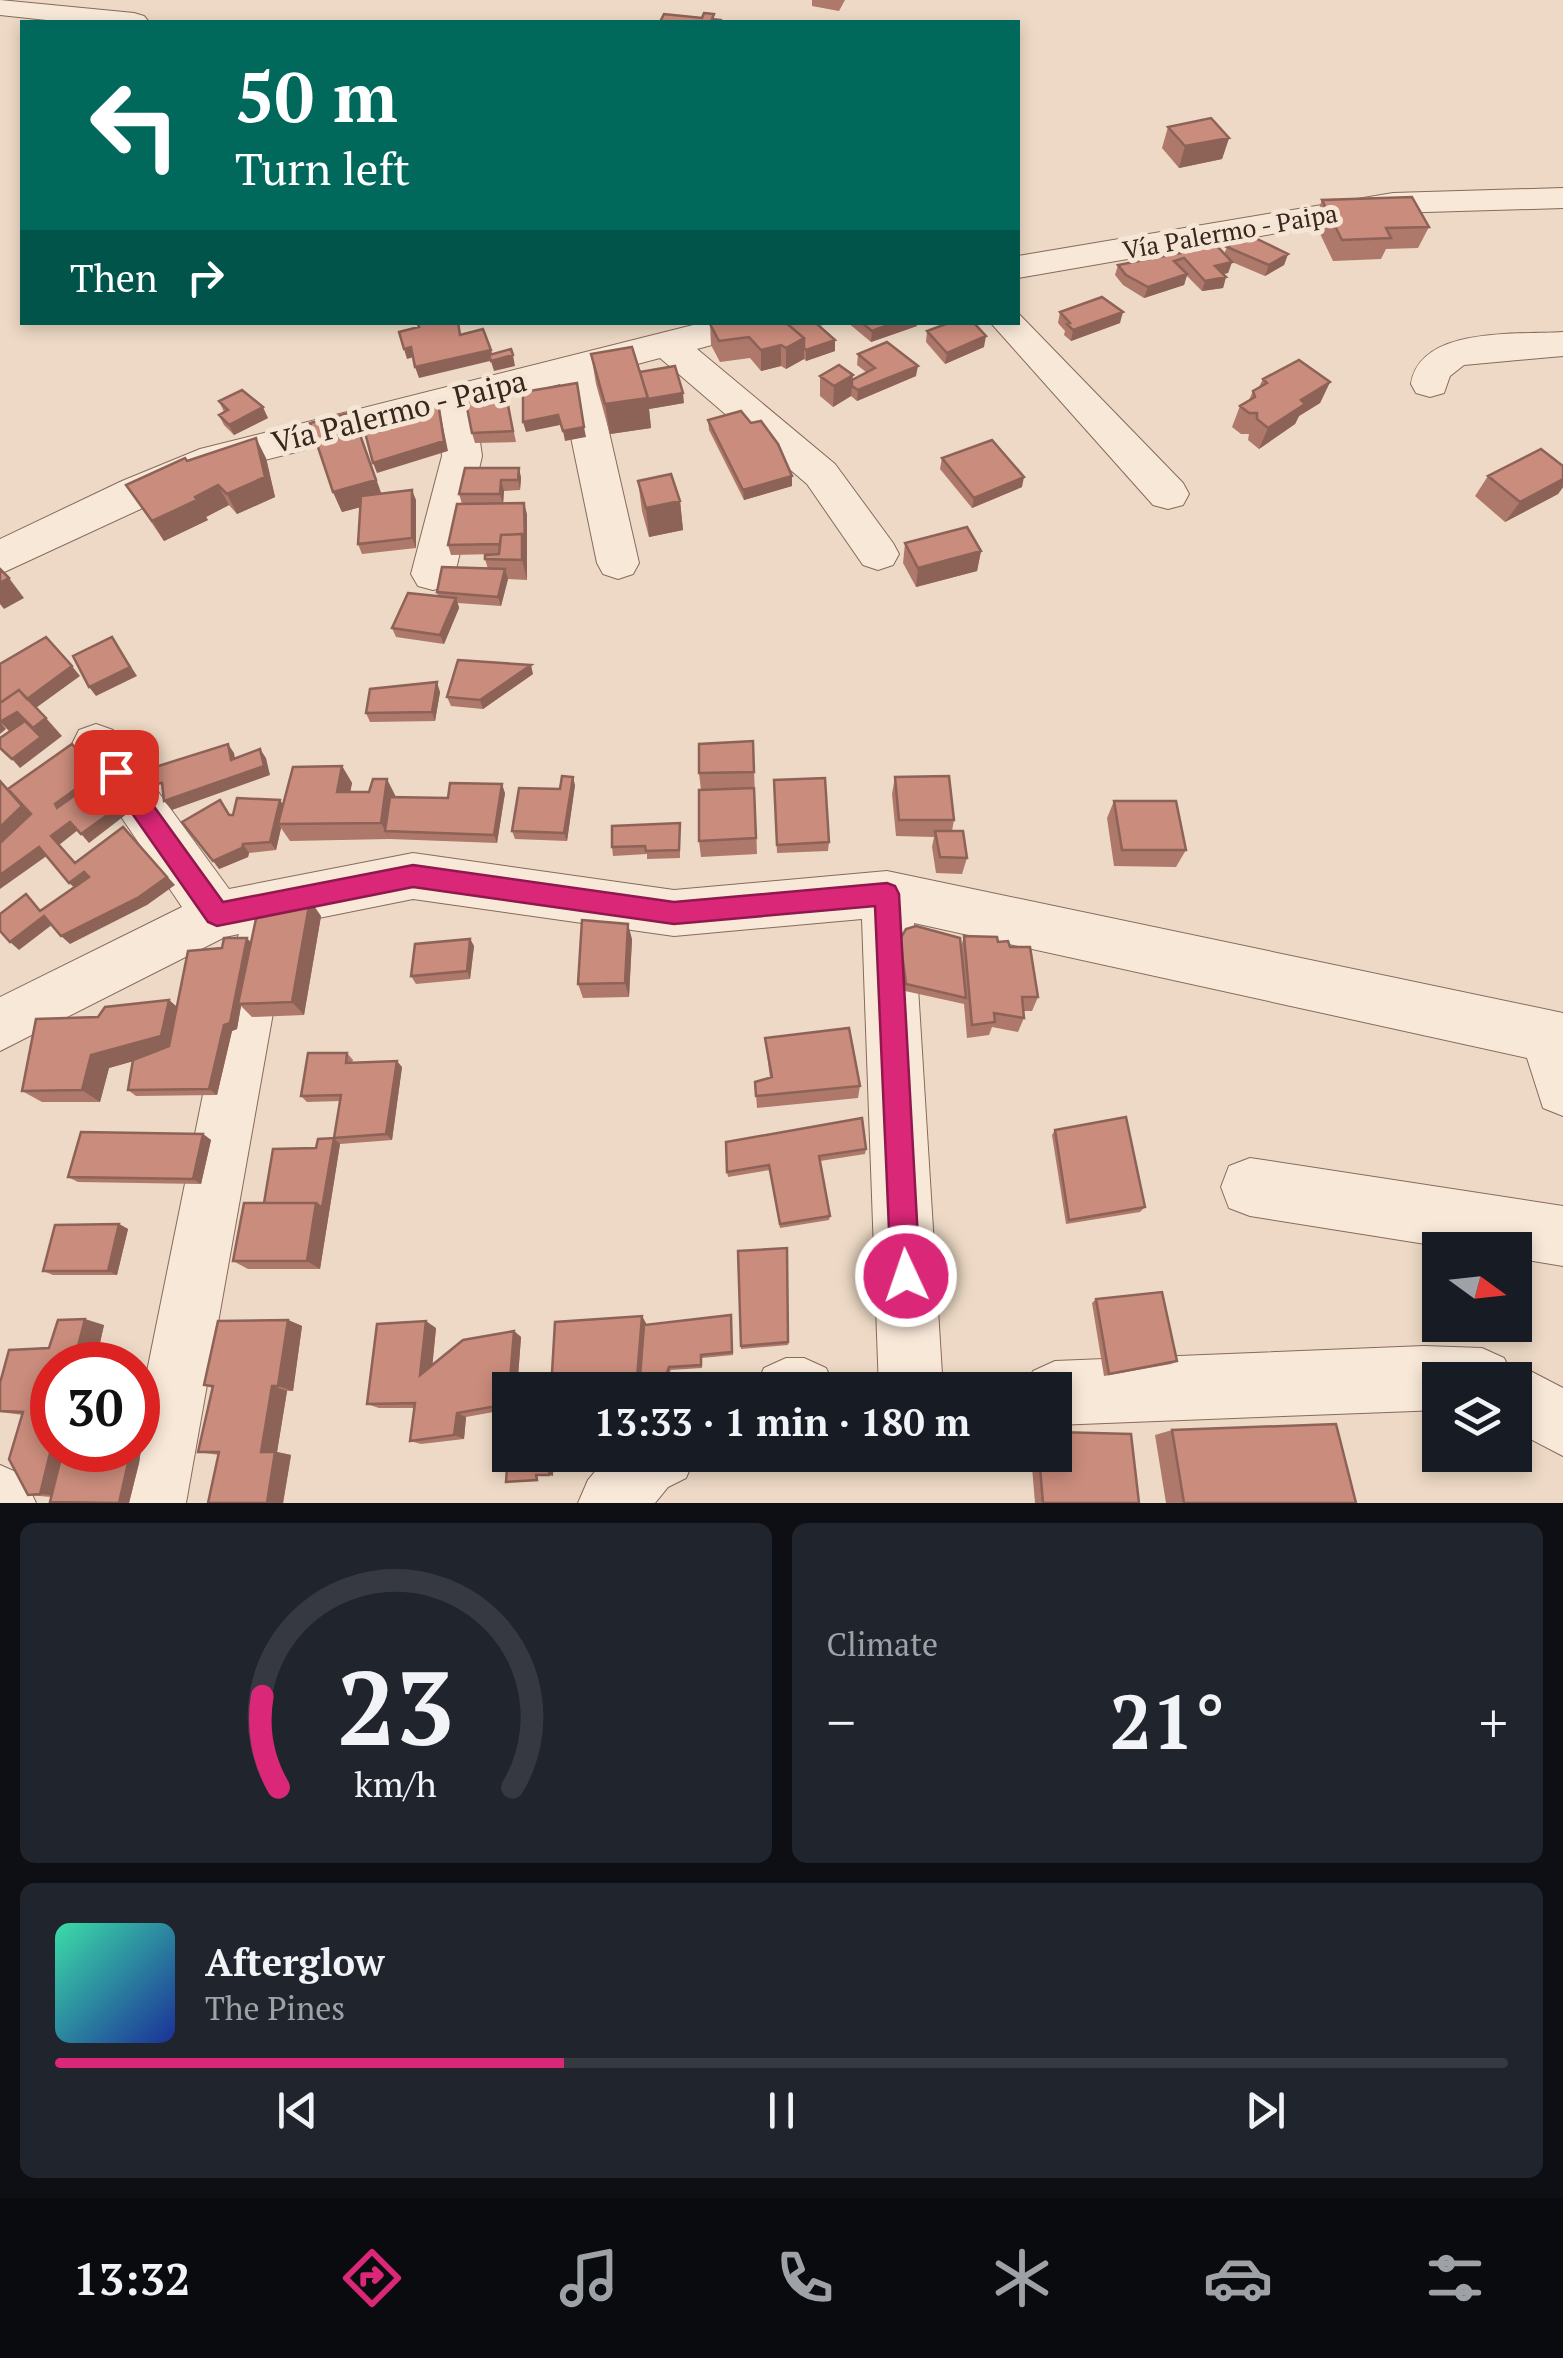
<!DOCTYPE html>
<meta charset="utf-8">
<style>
body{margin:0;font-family:"PT Serif",serif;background:#20242c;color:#f1f3f6;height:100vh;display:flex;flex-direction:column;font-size:38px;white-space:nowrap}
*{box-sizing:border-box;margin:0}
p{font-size:32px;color:#9ea1a6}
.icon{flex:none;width:55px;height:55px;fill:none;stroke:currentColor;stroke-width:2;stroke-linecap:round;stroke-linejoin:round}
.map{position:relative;height:1503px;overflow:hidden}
.panel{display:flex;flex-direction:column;gap:20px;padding:20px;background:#0d0f14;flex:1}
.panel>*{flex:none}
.guide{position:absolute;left:20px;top:20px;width:1000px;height:305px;border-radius:0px;box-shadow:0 5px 15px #0003;background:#00695c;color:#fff;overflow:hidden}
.needle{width:65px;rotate:105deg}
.buttons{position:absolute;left:1422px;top:1232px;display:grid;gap:20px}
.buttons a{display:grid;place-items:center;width:110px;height:110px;border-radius:0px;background:#171b24;box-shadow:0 5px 15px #0003;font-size:50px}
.speed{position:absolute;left:30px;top:1342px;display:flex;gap:20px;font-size:50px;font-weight:700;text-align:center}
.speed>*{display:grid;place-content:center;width:130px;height:130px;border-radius:50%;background:#171b24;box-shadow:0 5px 15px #0003;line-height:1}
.speed .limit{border:15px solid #d22;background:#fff;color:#111}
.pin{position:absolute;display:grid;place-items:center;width:85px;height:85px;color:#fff;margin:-42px;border-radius:20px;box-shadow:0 5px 15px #0006}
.me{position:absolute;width:110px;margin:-55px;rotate:357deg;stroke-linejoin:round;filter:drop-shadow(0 0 8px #0008)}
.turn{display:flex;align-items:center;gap:35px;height:210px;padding:0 50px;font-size:45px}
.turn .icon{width:130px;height:130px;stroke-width:2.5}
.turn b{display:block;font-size:70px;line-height:85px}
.then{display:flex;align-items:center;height:95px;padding:0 50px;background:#0003;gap:20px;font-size:38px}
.big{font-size:75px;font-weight:800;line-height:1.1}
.panel .card{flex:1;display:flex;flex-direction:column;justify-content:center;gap:15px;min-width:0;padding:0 35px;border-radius:15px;background:#20242c}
.panel .dial{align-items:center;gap:0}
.dial svg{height:260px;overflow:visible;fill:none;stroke:#363941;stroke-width:7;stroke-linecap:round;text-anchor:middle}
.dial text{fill:#f1f3f6;stroke:none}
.song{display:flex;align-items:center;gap:30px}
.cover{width:120px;height:120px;border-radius:15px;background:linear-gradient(135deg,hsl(160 70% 55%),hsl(230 70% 35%))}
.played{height:10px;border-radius:5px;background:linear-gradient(90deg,#db2777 35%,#363941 35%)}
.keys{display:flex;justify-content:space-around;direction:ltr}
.heat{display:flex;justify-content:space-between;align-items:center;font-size:55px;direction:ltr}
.panel .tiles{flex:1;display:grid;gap:20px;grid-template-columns:1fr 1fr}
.card:last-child{grid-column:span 2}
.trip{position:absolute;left:492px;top:1372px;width:580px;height:100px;border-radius:0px;background:#171b24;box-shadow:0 5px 15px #0003;font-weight:800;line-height:100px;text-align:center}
.tabs{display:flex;height:160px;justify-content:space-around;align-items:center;background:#090b0e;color:#9ea1a6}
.tabs .icon{width:70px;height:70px}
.tabs .selected{color:#db2777}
.tabs b{font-size:45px;color:#f1f3f6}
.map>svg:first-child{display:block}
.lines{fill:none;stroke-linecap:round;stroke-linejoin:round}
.minor-casing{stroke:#876a5b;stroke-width:2}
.minor{fill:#f8e8d8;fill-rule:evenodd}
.wall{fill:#ae786b}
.shaded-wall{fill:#8d6257}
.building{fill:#ca8c7c;stroke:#8d6257;stroke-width:2.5}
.route{fill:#db2777;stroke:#8e194d;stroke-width:2.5}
.labels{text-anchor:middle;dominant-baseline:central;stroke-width:10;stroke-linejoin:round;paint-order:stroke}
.far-street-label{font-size:25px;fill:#38261f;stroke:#f5e5d4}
.street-label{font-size:30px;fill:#38261f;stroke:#f5e5d4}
</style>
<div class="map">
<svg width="1563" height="1503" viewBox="0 0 1563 1503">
<rect width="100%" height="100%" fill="#edd9c5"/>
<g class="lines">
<g class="minor-casing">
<path id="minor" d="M0 0 134 13 144 16 149 22H65L0 15Z
M1563 188V208L1393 213 1018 278V256L1393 193Z
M1018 313 1183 483 1189 494 1183 505 1168 509 1153 505 990 322H1018Z
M705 322H773L768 330 697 349 835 464 893 543 899 554 893 565 878 570 863 565 807 484 660 358 596 375 639 563 633 574 618 579 603 574 597 563 560 384 475 406 482 456 455 574 448 586 433 590 418 586 411 574 442 456 438 416 225 470 0 574V539L122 481 200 449Z
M1563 332V356L1464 365 1450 376 1444 393 1430 397 1416 393 1411 384C1420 326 1517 335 1563 332Z
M96 724 113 730 229 889 413 853 674 890 887 871 1563 1013V1116L1543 1108 1527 1058 914 923 943 1390H879L862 919 674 936 413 899 264 929 277 934 284 951 186 1503H120L131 1450H138V1416L232 951 239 934 225 937 0 1051V997L182 907 72 744 79 730Z
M1250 1158 1563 1206V1266L1515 1258V1250H1463L1250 1216 1229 1208 1221 1187 1229 1166Z
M1424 1346 1482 1348 1504 1358 1508 1366 1515 1363 1563 1388V1456L1515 1431V1380H1440V1410L1055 1425V1390H1024L1033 1371 1055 1361Z
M786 1358H804L826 1368 836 1390H754L764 1368Z
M609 1455H696L686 1478 668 1487 655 1503H578L588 1480Z
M0 1465 23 1475 36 1503H0Z"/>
</g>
<use href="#minor" class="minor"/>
</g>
<path class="wall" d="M812 0H845L839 11 812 6Z
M1168 127 1229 138 1222 159 1179 168 1162 148Z
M1322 200 1429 227 1418 248 1386 249 1381 259 1333 261 1314 221Z
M1243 243 1288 254 1284 265 1265 276 1232 262 1228 273 1223 274 1226 277 1223 288 1202 291 1187 276 1184 285 1144 298 1123 285 1115 275 1118 265 1224 254 1227 247Z
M1060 312 1120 323 1071 341 1064 335 1065 331 1058 323Z
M847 322H917V326L871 342Z
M710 324 822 329 835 351 806 361 804 359 786 369 781 366 761 371 750 358 720 362 711 345Z
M927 331 984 347 945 364 926 342Z
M591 354 640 372 684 403 649 409 651 428 610 434 596 384Z
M858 354 916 376 857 401 851 396 833 407 820 396V376L852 380 866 372 857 365Z
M1263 379 1330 382 1320 403 1299 416 1295 424 1259 449 1248 440 1249 434H1241L1232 427 1240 406 1249 400 1253 391 1259 387Z
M507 400 516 442 475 443 472 433Z
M219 401 268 418 234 435 224 425 219 415 224 412Z
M708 420 792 476V486L744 500 709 430Z
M266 458 275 497 237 514 229 505 206 517 208 520 164 541 126 485 187 461Z
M942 458 1022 487 972 508 940 469Z
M1563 466V487L1558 494 1505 522 1475 496 1488 476Z
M519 468 521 478 520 490 504 491 503 504 527 514V580L508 579 501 606 458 603 459 608 444 644 396 637 392 628 438 596 437 592 488 569 485 559 496 554 451 555 448 545 462 504 459 494Z
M638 481 680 501 683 530 649 537 642 511Z
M333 492 381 493 416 500V548L362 554 358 544 360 507 342 512Z
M905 543 981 551 977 571 916 587 903 563Z
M533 674 483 709 451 706 447 697Z
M440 692 435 721 370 722 366 713Z
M753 741 757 854 701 857 699 841 701 790 699 773Z
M342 766 352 783 350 792 396 797 448 798 505 793 497 843 390 839 290 841 281 828 276 850 249 853 248 857 219 869 226 808 230 815 280 800 283 805Z
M895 777 954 820 952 831 967 858 962 874 936 873 932 847 934 837 896 836 892 794Z
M774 780 829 842 828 851 777 853Z
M575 785 567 841 515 839 512 831 560 789Z
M1114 801 1186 850 1176 867 1114 866 1107 818Z
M680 823V858L647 859V854L613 856 612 847Z
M321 916 304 1015 252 1017 241 1006 237 1029 232 1031 217 1095 136 1096 128 1090 133 1061 109 1068 100 1102H42L22 1091 98 1017 169 1000 177 1007 222 948 247 938 251 943Z
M964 936 998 942 1010 947 1038 997 1032 1011H1023L1024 1018 1018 1032 992 1027 989 1035 967 1038 964 1004 905 991 899 946 900 939 961 947Z
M470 939 474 946 470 979 416 984 411 976Z
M632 939 629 997 583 998 578 984Z
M765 1038 860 1086 858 1098 757 1108 755 1082 770 1078Z
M347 1053 353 1060 352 1063 402 1067 392 1140 340 1144 320 1269H248L233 1261 264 1203 334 1138 340 1101 307 1102 301 1096Z
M1055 1130 1145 1207 1140 1212 1066 1224 1052 1135Z
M203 1134 211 1140 201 1184 78 1182 68 1177Z
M866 1149 865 1154 820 1161 830 1216 829 1220 780 1228 770 1170 728 1177 727 1172Z
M119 1224 128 1229 117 1275H53L43 1271Z
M787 1248 788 1345 741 1349V1346Z
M1096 1299 1177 1361 1171 1364 1104 1376 1092 1303Z
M731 1315 733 1355 702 1358V1368L671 1370 668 1376 642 1379 646 1323V1325Z
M288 1320 302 1326 293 1391H287L277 1452 291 1455 283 1503H208L219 1455 198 1452 212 1388 204 1385Z
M104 1325 95 1365H52V1450L144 1387 154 1390 148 1423 143 1425 139 1442 142 1443 139 1463 129 1503H57L50 1502 51 1497 28 1495 23 1415 0 1412V1383L49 1348Z
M436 1328 432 1366 514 1331 521 1337 517 1390H510V1409L466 1417 464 1439 421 1444 410 1441 414 1408H379L367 1404Z
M1172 1430 1356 1503H1166L1155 1435Z
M1031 1455H1055L1139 1503H1035Z"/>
<path class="shaded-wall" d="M1229 138 1222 159 1179 168 1185 146Z
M1288 254 1284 265 1265 276 1269 265Z
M1232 262 1228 273 1212 276 1215 266Z
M1187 274 1184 285 1144 298 1148 287Z
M1226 277 1223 288 1202 291 1205 281Z
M1123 312 1120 323 1071 341 1073 330Z
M896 322H917V326L871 342 872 331Z
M986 336 984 347 945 364 947 353Z
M804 338V359L786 369V348Z
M835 340V351L806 361V350Z
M781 345V366L761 371V350Z
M411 347 414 357 407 359 404 349Z
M491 350 494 360 513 355 515 366 494 371 489 355 490 361 419 378 415 367Z
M918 366 916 376 857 401 858 390Z
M853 375 851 396 833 407 834 386Z
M1330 382 1320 403 1299 416 1295 424 1259 449 1268 428 1301 400Z
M683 393 684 403 649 409 651 428 610 434 605 404Z
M438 402 448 451 377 473 373 463Z
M263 407 268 418 234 435 229 425Z
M558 415 560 425 526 432 523 422Z
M584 427 586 437 565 441 563 431Z
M360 433 384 501 342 512 333 492Z
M256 438 266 458 275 497 237 514 227 494Z
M519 468 521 478 520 490 518 480Z
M792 476V486L744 500 743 490Z
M1024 477 1022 487 972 508 974 498Z
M1563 479V487L1558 494 1505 522 1520 502Z
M501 480 504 491 503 505 500 494Z
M218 485 229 505 206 517 208 520 164 541 152 521Z
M412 490 416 500V548L412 538Z
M680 501 683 530 649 537 646 508Z
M524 503 527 514V580L522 560Z
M981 551 977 571 916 587 918 568Z
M505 569 508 579 501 606 498 597Z
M9 578 24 598 4 609 0 604V583Z
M456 598 459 608 444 644 440 635Z
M112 637 137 676 96 696 89 687Z
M531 665 533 674 483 709 480 700Z
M72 666 80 676 22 718 33 730 18 740 0 722V718Z
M437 682 440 692 435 721 432 712Z
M46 718 62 736 20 768 12 759 33 728Z
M0 722 6 729 0 734Z
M228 744 234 753 237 768 231 760Z
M260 749 266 758 270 775 172 810 164 801Z
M342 766 352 783 347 809 337 792Z
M98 773 110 785 128 813 89 843 55 804Z
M573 777 575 785 567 841 564 833Z
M387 779 396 797 391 831H385L390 839 381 823Z
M0 780 40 823 0 861Z
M502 784 505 793 497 843 494 835Z
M280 800 285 808 278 824 281 828 276 850 270 842Z
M70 822 78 830 59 845 51 836Z
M123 827 175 885 147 905 70 944 61 936Z
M243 844 249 853 248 857 219 869 213 861Z
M39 847 48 855 0 889V875Z
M84 872 92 880 77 890 69 883Z
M310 900 321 916 304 1015 292 1002Z
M44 916 53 924 19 950 10 942Z
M628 924 632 939 629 997 625 983Z
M247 938 253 945 238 1004 241 1006 237 1029 232 1031 217 1095 209 1089Z
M470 939 474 946 470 979 467 971Z
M169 1000 184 1013 177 1049 109 1068 100 1102 82 1090 91 1055Z
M397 1061 402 1067 392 1140 386 1134Z
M203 1134 211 1140 201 1184 193 1179Z
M334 1138 340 1144 320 1269 307 1261 316 1203Z
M119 1224 128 1229 117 1275 108 1271Z
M642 1316 646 1323 641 1390H636Z
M85 1319 104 1325 95 1365H73Z
M288 1320 302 1326 293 1391 278 1386Z
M426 1321 436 1328 431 1380 420 1375Z
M514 1331 521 1337 517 1390H510V1405L508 1404Z
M272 1386 287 1391 277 1452 291 1455 283 1503H267L261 1452Z
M144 1387 154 1390 148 1423 143 1425 139 1442 142 1443 139 1463 129 1503H119L131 1450H138V1422Z
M457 1413 466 1417 464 1439 454 1435Z
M52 1445V1450H74L62 1496 40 1494Z
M546 1455H562L554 1457 553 1476 549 1475Z"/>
<path class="building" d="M704 13 714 14 712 19 720 20 718 22H660L664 14 702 18Z
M1211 118 1229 138 1185 146 1168 127Z
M1412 197 1429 227 1386 228 1391 238 1342 240 1322 200Z
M1253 237 1288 254 1269 265 1227 247 1239 240 1243 243Z
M1217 246 1232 262 1215 266 1226 277 1205 281 1184 258 1174 261 1187 274 1148 287 1126 275 1118 265Z
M1102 297 1123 312 1073 330 1067 324 1070 323 1060 312Z
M417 322H458L460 335 483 329 491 350 415 367 411 347 404 349 399 332 419 327Z
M715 322H785L804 338 786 348 781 345 761 350 749 337 719 341 710 324Z
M785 322H821L822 324 818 325 835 340 806 350 804 348V338Z
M861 322H896L872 331Z
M951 322H973L986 336 947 353 927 331Z
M887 342 918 366 858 390 852 386V380L875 368 858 354Z
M632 347 648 398 605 404 591 354Z
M511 349 513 355 491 361 489 355Z
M1299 360 1330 382 1301 400 1305 404 1268 428 1257 419V413H1249L1240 406 1255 397 1253 391 1267 383 1263 379Z
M839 365 853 375 834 386 820 376Z
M675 366 683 393 648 399 640 372Z
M577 383 584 427 563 431 558 415 523 422V392Z
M242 390 263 407 229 425 219 415 228 410 219 401Z
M507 400 513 431 472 433 466 403Z
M438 402 444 441 373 463 362 421Z
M741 411 751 423 761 421 778 444 792 476 743 490 708 420Z
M352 412 376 480 333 492 310 423Z
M256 438 265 477 227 494 218 485 195 497 197 500 152 521 126 485 185 458 187 461Z
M992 440 1024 477 974 498 942 458Z
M1541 449 1563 466V479L1520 502 1488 476Z
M465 468H519L518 480H501L500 494H459Z
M671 474 680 501 646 508 638 481Z
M412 490V538L358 544 361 496Z
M524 503 525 544 522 534 501 535 500 544 448 545 457 504Z
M967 527 981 551 918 568 905 543Z
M522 534V560L485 559V555L499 554 501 535Z
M442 567 505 569 498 597 437 592Z
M0 569 9 578 0 583Z
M408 593 456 598 440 635 392 628Z
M46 637 72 666 27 699 19 690 0 703V664Z
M112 637 130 667 89 687 73 656Z
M458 660 531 665 480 700 447 697Z
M437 682 432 712 366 713 370 689Z
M19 690 46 718 33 728 17 712 0 722V703Z
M25 721 41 737 12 759 0 748V738Z
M753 741 754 772 699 773V744Z
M72 744 98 773 55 804 57 808 102 776 121 805 81 834 70 822 51 836 75 863 123 827 167 877 139 897 61 936 44 916 10 942 0 931V914L26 894 40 911 89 877 84 872 69 883 39 847 0 875V843L31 814 8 789Z
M228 744 231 760 260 749 264 766 164 801 162 783 155 784 152 768Z
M342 766 337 792H369L373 779H387L381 823 278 824 293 767Z
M562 776 573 777 564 833 512 831 519 788 560 789Z
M949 776 954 820H899L895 777Z
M825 778 829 842 777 845 774 780Z
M0 781 22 806 0 827Z
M450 783 502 784 494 835 385 831 390 797 448 798Z
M754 788 756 838 699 841V790Z
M237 798 280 800 270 842 243 844 242 848 213 861 182 822 220 800 229 815H233Z
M1114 801H1176L1186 850H1122Z
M680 823 679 850 646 851 645 846 612 847V826Z
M935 831H963L967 858 940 857Z
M310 900 292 1002 238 1004 257 914Z
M582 920 628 924 625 983 578 984Z
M916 926 960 938 966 998 906 984 900 939 906 929Z
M964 936 997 937 998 942 1008 941 1010 947H1030L1038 997H1022L1024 1018 994 1013 995 1022 972 1025Z
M224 938H247L230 1023 224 1025 209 1089 128 1090 133 1060 169 1046 188 951 222 948Z
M470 939 467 971 411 976 415 944Z
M169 1000 161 1036 91 1055 82 1090 22 1091 36 1019 98 1017 105 1007Z
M849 1028 860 1086 756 1096 755 1082 772 1077 765 1038Z
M308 1053H347L346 1063 397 1061 386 1134 334 1138 341 1095 301 1096Z
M1126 1117 1145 1207 1069 1220 1055 1130Z
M862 1118 866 1149 819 1156 830 1216 780 1224 769 1165 727 1172 726 1142Z
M81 1132 203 1134 193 1179 68 1177Z
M334 1138 322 1208 316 1203H264L273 1149 316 1148 318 1139Z
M244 1203H316L307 1261H233Z
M119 1224 108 1271H43L55 1225Z
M787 1248 788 1342 741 1346 738 1251Z
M1162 1292 1177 1361 1109 1374 1096 1299Z
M731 1315 732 1352 701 1355V1365L669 1367 667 1373 640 1377 644 1325Z
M642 1316 636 1390H551L555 1322Z
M85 1319 73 1365H52V1445L40 1494 28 1495 9 1459 23 1412 0 1411V1383L9 1350 49 1348 58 1320Z
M288 1320 278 1386H272L261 1452H275L267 1503H208L219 1452H198L213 1386 204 1385 218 1321Z
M426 1321 420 1375 463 1340 514 1331 508 1404 457 1413 454 1435 410 1441 415 1403 367 1404 377 1324Z
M144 1387 138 1422V1388Z
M1336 1424 1356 1503H1184L1172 1430Z
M510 1426V1455H546L550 1457 549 1475H536L537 1480 506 1482Z
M1055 1432 1131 1434 1139 1503H1043L1039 1455H1055Z
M63 1450H131L119 1503 50 1502Z"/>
<path class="route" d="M116 762 124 765 223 902 413 865 674 902 887 883 895 886 899 894 920 1276 916 1286 906 1290 895 1286 891 1276 875 906 674 924 413 887 217 926 208 922 108 779 105 772 108 765Z"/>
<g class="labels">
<g class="far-street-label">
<text transform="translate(1230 231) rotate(-10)">Vía Palermo - Paipa</text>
</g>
<g class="street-label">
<text transform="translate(399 411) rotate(-14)">Vía Palermo - Paipa</text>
</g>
</g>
</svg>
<div class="buttons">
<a><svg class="needle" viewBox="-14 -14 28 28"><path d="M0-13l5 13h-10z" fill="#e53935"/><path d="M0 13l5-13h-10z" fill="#9ea1a6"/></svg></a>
<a><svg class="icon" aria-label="layers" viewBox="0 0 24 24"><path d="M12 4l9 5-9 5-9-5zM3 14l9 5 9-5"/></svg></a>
</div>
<div class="speed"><div class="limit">30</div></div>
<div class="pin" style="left:116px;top:772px;background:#d93025"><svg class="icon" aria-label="arrive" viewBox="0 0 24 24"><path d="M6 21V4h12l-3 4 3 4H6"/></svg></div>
<svg class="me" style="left:906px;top:1276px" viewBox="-20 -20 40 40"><circle r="17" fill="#db2777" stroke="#fff" stroke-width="3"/><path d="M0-11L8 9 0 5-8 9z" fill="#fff"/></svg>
<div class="trip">13:33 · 1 min · 180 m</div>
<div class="guide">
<div class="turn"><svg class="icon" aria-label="left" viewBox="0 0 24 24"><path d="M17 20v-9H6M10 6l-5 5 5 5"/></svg><div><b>50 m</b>Turn left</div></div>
<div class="then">Then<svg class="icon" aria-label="right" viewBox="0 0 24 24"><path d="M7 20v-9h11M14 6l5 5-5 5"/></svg></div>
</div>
</div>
<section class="panel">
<div class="tiles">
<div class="card dial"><svg viewBox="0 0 100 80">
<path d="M14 69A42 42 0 1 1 86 69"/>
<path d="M14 69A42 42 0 0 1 9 41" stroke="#db2777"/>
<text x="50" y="56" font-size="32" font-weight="700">23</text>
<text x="50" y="72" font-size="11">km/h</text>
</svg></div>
<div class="card"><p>Climate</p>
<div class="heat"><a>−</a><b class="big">21°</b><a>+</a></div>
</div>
<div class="card">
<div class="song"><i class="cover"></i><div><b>Afterglow</b><p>The Pines</p></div></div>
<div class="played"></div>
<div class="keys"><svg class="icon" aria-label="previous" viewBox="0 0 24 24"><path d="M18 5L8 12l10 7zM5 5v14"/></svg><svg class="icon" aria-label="pause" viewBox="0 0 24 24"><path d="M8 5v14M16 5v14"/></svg><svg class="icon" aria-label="next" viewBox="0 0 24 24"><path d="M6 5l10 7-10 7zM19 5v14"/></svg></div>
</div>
</div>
</section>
<nav class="tabs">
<b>13:32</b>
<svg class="icon selected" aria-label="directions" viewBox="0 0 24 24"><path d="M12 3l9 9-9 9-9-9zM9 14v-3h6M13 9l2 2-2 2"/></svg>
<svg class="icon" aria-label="music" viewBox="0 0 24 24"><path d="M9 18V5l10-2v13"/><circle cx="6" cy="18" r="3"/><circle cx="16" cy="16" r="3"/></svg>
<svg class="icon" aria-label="phone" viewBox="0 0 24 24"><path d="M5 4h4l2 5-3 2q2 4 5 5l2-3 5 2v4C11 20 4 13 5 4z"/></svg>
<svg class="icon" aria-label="climate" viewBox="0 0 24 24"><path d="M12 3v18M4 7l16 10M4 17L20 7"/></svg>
<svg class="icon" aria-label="car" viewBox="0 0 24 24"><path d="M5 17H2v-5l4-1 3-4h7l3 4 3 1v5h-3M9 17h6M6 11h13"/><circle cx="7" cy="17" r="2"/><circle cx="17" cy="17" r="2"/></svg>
<svg class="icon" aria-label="filters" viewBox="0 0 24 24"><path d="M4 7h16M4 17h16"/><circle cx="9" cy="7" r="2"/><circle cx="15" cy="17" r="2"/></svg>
</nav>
